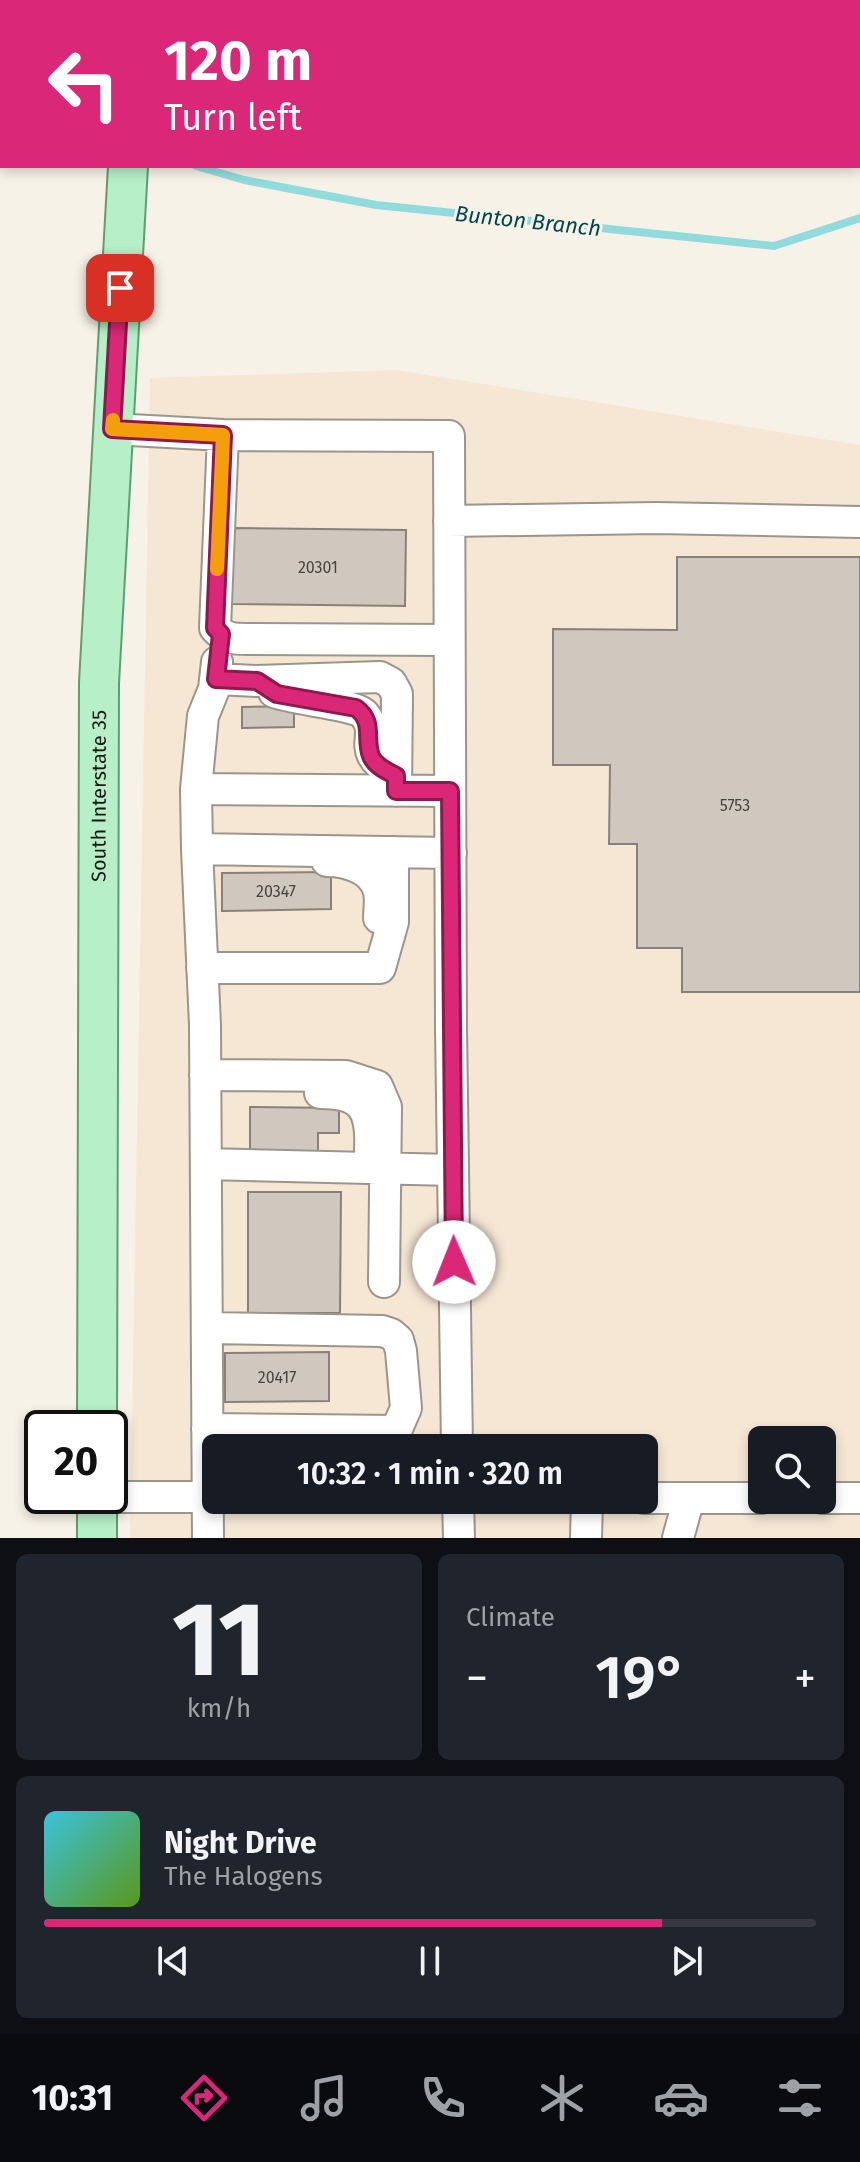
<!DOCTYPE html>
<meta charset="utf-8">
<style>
body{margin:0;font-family:"Fira Sans",sans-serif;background:#20242c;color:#f1f3f6;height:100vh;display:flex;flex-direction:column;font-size:30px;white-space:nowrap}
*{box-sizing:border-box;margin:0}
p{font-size:26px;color:#9ea1a6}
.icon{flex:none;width:44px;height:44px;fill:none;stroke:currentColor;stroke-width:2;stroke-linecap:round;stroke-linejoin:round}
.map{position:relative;height:1538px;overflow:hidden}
.drawer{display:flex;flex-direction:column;gap:16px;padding:16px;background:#0d0f14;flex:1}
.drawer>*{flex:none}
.top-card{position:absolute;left:0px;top:0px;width:860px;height:168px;box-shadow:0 4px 12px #0003;background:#db2777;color:#fff;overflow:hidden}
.tools{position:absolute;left:748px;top:1426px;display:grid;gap:16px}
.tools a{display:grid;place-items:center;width:88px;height:88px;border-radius:12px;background:#171b24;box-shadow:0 4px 12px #0003;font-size:40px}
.speed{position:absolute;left:24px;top:1410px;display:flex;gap:16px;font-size:40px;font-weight:700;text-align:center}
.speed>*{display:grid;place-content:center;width:104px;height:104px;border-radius:50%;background:#171b24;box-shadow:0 4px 12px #0003;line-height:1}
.speed .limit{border:4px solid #111;border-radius:12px;background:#fff;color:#111}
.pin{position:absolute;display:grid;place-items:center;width:68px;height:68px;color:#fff;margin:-34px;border-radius:16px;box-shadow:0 4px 12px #0006}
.me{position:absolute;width:88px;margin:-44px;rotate:359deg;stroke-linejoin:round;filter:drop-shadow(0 0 6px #0008)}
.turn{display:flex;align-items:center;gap:28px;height:168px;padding:0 32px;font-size:36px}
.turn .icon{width:104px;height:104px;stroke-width:2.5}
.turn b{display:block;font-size:56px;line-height:68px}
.big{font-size:60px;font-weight:600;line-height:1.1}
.drawer .widget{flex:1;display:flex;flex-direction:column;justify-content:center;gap:12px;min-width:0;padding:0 28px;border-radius:12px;background:#20242c}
.drawer .dial{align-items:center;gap:0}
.dial b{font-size:104px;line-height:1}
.song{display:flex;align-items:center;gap:24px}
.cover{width:96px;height:96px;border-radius:12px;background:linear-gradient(135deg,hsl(190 70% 55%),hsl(90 70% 35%))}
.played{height:8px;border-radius:4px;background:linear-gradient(90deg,#db2777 80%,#363941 80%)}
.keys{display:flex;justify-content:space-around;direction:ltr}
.heat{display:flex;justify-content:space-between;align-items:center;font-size:44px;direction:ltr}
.drawer .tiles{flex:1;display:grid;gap:16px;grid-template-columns:1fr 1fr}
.widget:last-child{grid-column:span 2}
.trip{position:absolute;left:202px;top:1434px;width:456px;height:80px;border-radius:12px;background:#171b24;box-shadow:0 4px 12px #0003;font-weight:600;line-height:80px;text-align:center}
.menu{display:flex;height:128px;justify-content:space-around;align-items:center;background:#090b0e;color:#9ea1a6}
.menu .icon{width:56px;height:56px}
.menu .current{color:#db2777}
.menu b{font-size:36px;color:#f1f3f6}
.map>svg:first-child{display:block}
.commercial{fill:#f6e6d4;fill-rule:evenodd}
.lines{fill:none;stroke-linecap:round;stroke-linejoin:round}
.stream{stroke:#92dbdd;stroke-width:8}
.building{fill:#d0c8be;stroke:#898179;stroke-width:2}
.minor-casing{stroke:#9a968b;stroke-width:34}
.major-casing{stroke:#609d71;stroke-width:42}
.minor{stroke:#fff;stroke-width:30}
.major{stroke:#b6efc8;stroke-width:38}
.route-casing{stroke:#8e194d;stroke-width:20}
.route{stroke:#db2777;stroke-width:14}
.slow{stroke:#f59e0b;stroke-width:14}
.labels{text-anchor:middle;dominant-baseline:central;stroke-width:6;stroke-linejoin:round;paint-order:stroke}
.number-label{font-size:16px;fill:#47443e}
.street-label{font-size:20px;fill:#191814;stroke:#f7f2e7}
.water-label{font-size:22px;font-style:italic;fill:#004749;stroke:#f7f2e7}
</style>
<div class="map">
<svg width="860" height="1538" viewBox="0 0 860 1538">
<rect width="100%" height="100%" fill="#f7f2e7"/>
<path class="commercial" d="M397 370 860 445V1538H130L150 378ZM762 1440H822V1500H762ZM216 1448H644V1500H216Z"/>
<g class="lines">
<path class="stream" d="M0 64 2 65
M196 166 244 180 376 205 774 246 860 218"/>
</g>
<path class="building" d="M232 528 406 530 405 606 231 604Z
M677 557H860V992H682V948H637V844H609L610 765H553V629L677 630Z
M294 706V727L242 728V707Z
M331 872V909L222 911V873Z
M250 1107 339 1108V1133H318V1155L250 1154Z
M248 1192H341L340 1313H248Z
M329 1352V1401L225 1402V1353Z"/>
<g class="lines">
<g class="minor-casing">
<path id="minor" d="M112 429 223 435 449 436 451 1028 457 1448
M223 435 215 628C225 639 234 639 248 639L449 640
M449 521 656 518 860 522
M216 679 257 681 380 677 391 683 397 694 396 791
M274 692C290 699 357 705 364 714 384 739 350 748 396 776
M196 789 203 716 214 689 217 662
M197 849 196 789 450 791
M327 861C347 861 374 869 379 892 381 900 379 910 379 918
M202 968H380L393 922V852
M205 1075 346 1076 377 1086 386 1107 384 1282
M320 1093C362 1093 372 1108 370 1150
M206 1164 453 1170
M207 1328 382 1331 391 1334 398 1340 401 1351 406 1408 396 1431
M207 1429 396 1431 397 1448
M97 1497H216
M644 1498H762
M822 1498H860
M458 1500 459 1538
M208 1538 205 1025 197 849 451 853
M586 1538 587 1500
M678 1538 689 1498"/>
</g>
<g class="major-casing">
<g id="major">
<path d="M139 2V0"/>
<path id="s1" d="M97 1428 99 683 128 166"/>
<path d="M97 1538V1496"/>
</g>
</g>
<use href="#minor" class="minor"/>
<use href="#major" class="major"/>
</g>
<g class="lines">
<g class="route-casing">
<path id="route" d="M120 288 112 429 223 435 215 628 221 634 216 679 257 681 277 694 356 708C375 722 364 738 371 756 375 766 387 771 396 776V791H450L454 1262"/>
</g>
<use href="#route" class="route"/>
<path class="slow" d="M113 420 112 429 223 435 217 569"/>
</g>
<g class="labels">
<g class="number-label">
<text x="318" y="567">20301</text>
<text x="735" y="805">5753</text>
<text x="276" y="891">20347</text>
<text x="277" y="1377">20417</text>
</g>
<g class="street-label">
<text stroke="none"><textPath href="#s1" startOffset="632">South Interstate 35</textPath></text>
</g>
<g class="water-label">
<text transform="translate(528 221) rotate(6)">Bunton Branch</text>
</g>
</g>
</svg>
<div class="tools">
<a><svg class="icon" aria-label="search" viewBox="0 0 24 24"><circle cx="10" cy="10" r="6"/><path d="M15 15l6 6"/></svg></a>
</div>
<div class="speed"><div class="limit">20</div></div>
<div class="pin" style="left:120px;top:288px;background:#d93025"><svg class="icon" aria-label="arrive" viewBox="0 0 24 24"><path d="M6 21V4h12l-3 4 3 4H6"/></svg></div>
<svg class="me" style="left:454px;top:1262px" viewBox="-20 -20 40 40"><circle r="19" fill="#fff"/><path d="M0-13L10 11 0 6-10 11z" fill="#db2777"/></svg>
<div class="trip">10:32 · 1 min · 320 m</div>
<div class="top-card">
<div class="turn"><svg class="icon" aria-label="left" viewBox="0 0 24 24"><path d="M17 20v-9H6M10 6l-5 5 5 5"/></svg><div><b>120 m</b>Turn left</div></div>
</div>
</div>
<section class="drawer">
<div class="tiles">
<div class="widget dial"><b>11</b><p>km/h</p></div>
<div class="widget"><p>Climate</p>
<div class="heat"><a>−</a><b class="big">19°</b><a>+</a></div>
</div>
<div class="widget">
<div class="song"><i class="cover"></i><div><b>Night Drive</b><p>The Halogens</p></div></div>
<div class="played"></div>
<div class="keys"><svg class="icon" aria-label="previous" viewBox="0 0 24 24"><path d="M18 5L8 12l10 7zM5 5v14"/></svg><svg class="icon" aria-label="pause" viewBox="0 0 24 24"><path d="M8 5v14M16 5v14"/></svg><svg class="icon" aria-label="next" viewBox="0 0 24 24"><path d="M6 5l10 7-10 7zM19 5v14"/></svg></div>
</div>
</div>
</section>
<nav class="menu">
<b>10:31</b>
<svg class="icon current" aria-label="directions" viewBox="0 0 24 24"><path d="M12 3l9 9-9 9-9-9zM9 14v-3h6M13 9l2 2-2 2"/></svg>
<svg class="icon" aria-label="music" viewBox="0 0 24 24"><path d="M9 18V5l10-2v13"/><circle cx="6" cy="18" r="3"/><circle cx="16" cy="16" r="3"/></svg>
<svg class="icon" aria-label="phone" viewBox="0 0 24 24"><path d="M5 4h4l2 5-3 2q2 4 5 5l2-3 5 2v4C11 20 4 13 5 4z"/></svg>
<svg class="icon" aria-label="climate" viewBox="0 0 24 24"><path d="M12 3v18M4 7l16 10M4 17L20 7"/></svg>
<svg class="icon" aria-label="car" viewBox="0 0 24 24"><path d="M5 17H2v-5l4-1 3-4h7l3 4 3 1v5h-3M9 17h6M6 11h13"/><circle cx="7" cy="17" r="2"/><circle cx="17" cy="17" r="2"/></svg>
<svg class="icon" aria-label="filters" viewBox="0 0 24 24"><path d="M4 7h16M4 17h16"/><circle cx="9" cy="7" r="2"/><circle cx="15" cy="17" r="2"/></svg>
</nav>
